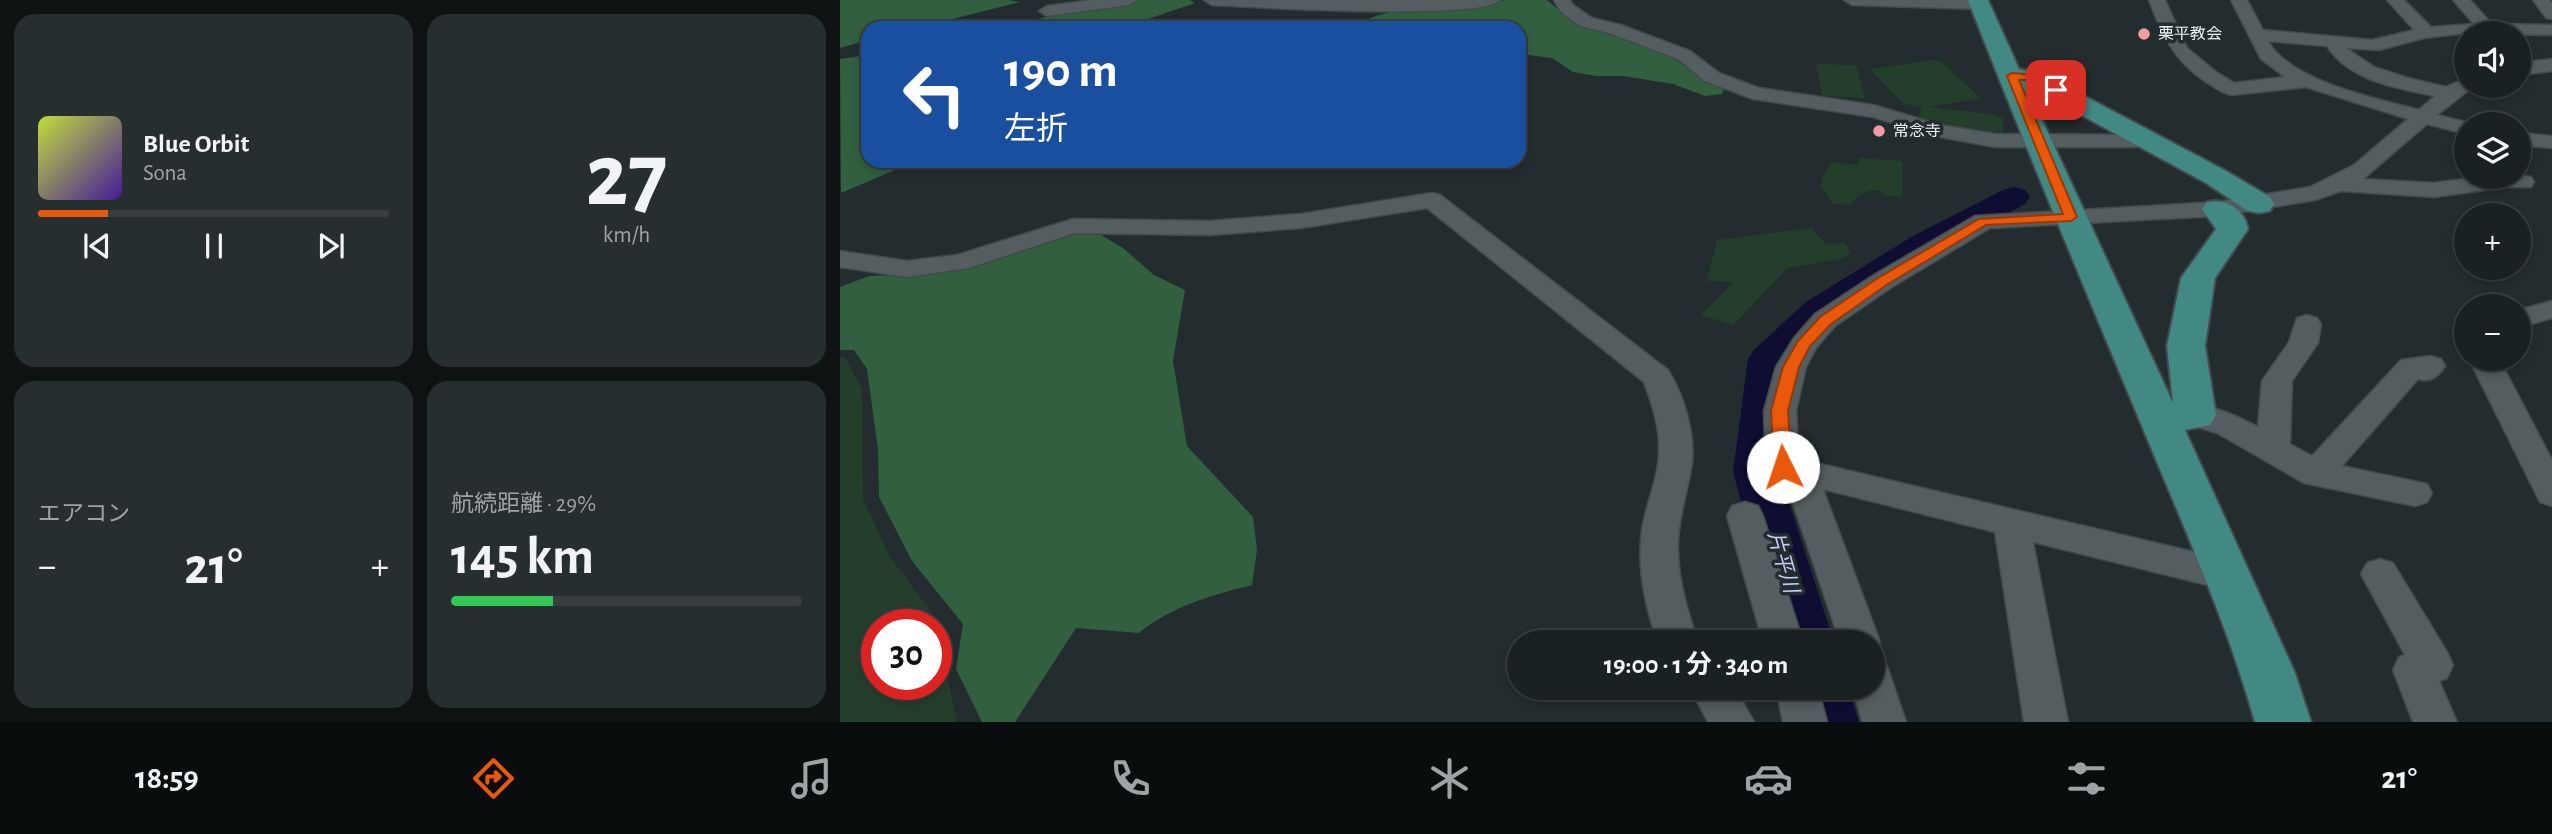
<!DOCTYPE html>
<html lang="ja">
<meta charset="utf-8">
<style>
body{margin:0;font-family:"Alegreya Sans","Noto Sans JP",sans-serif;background:#272e2f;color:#f1f3f6;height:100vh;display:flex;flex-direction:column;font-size:26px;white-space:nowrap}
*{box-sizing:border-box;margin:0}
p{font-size:23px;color:#9fa3a5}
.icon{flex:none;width:38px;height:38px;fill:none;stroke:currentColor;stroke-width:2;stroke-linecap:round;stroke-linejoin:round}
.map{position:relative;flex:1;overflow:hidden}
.side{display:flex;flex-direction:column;gap:14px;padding:14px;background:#0e1213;width:840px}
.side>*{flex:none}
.banner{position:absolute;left:21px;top:21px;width:665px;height:147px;border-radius:21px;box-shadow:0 4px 10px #0003,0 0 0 2px #383e40;background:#1a4fa0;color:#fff;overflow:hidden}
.tools{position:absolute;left:1614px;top:21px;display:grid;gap:14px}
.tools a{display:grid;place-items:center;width:77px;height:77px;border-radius:50%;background:#1a2122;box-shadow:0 4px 10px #0003,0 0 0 2px #383e40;font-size:35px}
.speed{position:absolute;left:21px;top:609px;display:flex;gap:14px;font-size:35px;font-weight:700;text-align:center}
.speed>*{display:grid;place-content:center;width:91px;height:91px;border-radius:50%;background:#1a2122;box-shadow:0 4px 10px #0003,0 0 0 2px #383e40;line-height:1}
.speed .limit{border:10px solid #d22;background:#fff;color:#111}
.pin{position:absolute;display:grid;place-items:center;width:60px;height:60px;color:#fff;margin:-30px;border-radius:14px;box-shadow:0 4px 10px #0006}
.me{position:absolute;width:77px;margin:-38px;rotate:356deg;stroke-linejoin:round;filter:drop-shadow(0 0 5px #0008)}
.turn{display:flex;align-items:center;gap:24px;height:147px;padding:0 28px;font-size:32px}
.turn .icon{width:91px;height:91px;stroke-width:2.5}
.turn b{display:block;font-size:49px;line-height:60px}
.big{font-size:52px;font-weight:700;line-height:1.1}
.side .tile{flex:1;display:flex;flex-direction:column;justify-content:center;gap:10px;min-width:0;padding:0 24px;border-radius:21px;background:#272e2f}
.side .dial{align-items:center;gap:0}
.dial b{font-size:91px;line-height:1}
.song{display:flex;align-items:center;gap:21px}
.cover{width:84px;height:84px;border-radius:10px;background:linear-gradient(135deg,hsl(70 70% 55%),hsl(260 70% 35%))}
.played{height:7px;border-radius:4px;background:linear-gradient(90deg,#ea580c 20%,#383e40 20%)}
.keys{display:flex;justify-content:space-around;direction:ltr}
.heat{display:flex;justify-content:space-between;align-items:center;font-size:38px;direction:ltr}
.charge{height:10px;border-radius:5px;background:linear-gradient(90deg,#34c759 29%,#383e40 0)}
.side .tiles{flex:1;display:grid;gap:14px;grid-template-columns:repeat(2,1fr)}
.trip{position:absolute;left:667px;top:630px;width:378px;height:70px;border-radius:35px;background:#1a2122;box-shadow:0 4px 10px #0003,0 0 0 2px #383e40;font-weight:700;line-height:70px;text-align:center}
.dock{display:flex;height:112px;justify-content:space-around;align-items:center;background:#0a0d0e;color:#9fa3a5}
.dock .icon{width:49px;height:49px}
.dock .active{color:#ea580c}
.dock b{font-size:32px;color:#f1f3f6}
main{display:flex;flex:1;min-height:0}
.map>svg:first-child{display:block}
.green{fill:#243e2c;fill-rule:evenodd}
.forest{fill:#315f40}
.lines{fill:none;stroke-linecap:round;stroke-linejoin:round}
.river{fill:#0f0d32;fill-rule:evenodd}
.minor-casing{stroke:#424a4b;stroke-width:3}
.major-casing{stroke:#424a4b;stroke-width:4}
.minor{fill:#545d60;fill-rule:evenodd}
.major{fill:#438983;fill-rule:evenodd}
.route{fill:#ea580c;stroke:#983908;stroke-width:2}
.poi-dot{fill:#f49aa4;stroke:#232c2e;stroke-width:2.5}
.labels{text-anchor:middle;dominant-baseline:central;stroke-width:7;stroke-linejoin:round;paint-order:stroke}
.far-poi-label{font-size:16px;fill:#edf3f4;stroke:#232c2e;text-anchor:start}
.water-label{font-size:21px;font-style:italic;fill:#c5cbf7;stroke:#232c2e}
</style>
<main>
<section class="side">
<div class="tiles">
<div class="tile">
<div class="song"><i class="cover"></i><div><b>Blue Orbit</b><p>Sona</p></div></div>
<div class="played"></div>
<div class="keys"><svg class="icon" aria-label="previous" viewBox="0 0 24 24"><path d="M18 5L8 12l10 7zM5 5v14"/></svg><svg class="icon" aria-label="pause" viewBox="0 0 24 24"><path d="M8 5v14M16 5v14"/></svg><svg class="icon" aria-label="next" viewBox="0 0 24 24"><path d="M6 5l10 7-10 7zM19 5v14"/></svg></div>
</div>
<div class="tile dial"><b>27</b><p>km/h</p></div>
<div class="tile"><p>エアコン</p>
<div class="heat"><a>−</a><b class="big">21°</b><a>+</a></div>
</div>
<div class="tile"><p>航続距離 · 29%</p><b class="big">145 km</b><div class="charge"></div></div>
</div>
</section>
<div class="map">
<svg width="1712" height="722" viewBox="0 0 1712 722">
<rect width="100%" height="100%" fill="#232c2e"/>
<path class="green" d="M1094 60 1100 61 1141 98 1090 107 1157 115 1163 119V133L1092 124 1078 119 1082 107 1063 104 1030 69Z
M976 64 1016 65 1025 98 982 96Z
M1019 158 1062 161V197L1043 195V191C1026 188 1020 194 1009 205L993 204 981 188 982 179 992 162 1018 165Z
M972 228 986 245 1004 242 1011 252 1004 258 948 268 893 325 861 315 894 282 867 281 877 240Z
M5 357 22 389 23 499 50 557 111 638 107 675 117 722H0V358ZM37 625H96V684H37Z"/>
<path class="forest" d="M0 0H169L180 2 76 28H28V40L0 48Z
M271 0H350L355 3 282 28H163Z
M666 0H707L734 23 785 38 835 59 856 75 884 89 882 94 865 96 833 84 783 76H757L733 72 712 58 679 54V28H636L623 24 601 28H512C545 3 624 5 666 0Z
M28 55V161H76L1 193 0 59Z
M233 233 261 235 283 248 314 275 345 290 333 361 347 446 413 517 417 550 412 585C372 595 332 606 299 633L236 628 175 722H142L116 669 123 624 72 561 39 497 38 450 27 369 14 350H0V287L29 276 79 274Z"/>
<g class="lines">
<path class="river" d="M1174 187 1185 190 1190 197 1185 204 1097 250 992 318 948 363 939 472 994 642H940L893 472 908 359 914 350 966 302 1073 236 1163 190Z
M952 688H1008L1019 722H961Z"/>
<g class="minor-casing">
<path id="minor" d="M253 0H297L289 5 207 16 199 11 207 6Z
M364 0H661C641 21 412 7 372 5Z
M714 0H730L733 5 752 18 781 25 850 51 879 73 919 88 1033 105 1100 125 1155 134 1311 135 1319 136 1322 141 1319 146 1311 147H1155L1095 136 1033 117 913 99 865 81 838 59 769 33 740 26 720 11Z
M1004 0H1144L1148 4 1140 9 1012 5Z
M1309 0H1325L1347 48 1376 72 1394 83 1445 77 1421 59 1391 0H1407L1423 30 1532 40 1574 30 1547 0H1564L1591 27 1634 24 1613 0H1630L1652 24 1712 25V35L1626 33 1584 38 1539 50 1506 48 1534 67 1568 78 1606 87 1626 78V86H1634L1597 115 1633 124H1626V134L1587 124 1523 179 1594 183 1639 177H1678V175L1691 177 1694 182 1691 187H1665L1594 197 1501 191 1475 200 1378 216 1150 228 1052 287 995 326 976 348 966 367 956 411 959 459 1388 560 1401 564 1407 575 1401 586 1388 590 1193 542 1228 722H1184L1155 532 983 489 1040 642 1032 655V642H1000L945 480 931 476 926 467 924 411 936 367 954 338 975 314 1034 275 1135 216 1378 202 1470 187 1514 165 1568 119 1466 87 1391 95C1382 93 1374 87 1366 82 1334 61 1322 35 1309 0ZM1428 41 1487 46C1509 81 1557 88 1595 96L1579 110C1535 98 1451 82 1428 41Z
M1693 0H1709L1712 3V19L1706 18Z
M1712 59V71L1678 75V63Z
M1678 133 1712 136V148L1678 145Z
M592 193 600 195 828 370C844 395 855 433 852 463 848 490 839 515 838 542 837 577 847 610 858 642H818C805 607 797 568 802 530 806 503 819 478 819 451 820 427 812 404 804 382L587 208 461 228 369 235 235 233 129 268 67 277 0 267V251L67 261 117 255 233 219 369 221 461 214Z
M1712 301V318L1678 328V310Z
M1467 315 1477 318 1481 324 1478 343 1452 381 1450 444 1472 456 1561 360 1590 356 1601 359 1605 366C1599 376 1590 383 1578 379L1502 466 1587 484 1592 493 1587 502 1575 506 1464 483 1377 433 1344 423 1339 415 1344 407C1367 401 1397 416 1418 427L1422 381 1449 342 1457 318Z
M1629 359H1659L1712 460V506L1700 502Z
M905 502 918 506 923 516 963 642H923L887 516 892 506Z
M1540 559 1553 563 1607 652 1613 665 1607 678 1599 681 1617 722H1573L1553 670 1559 657 1565 655 1521 574 1527 563Z
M1032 660 1047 666 1066 722H1022L1013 688H1032Z
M850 688H895L914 722H868Z
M936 688H978L987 722H943Z"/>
</g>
<g class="major-casing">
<path id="major" d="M1128 0H1148L1179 69 1201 73 1386 171 1430 197 1434 204 1430 211 1419 213 1408 211 1366 183 1186 85 1333 403 1327 346 1341 278 1376 229 1362 209 1367 202C1385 198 1405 209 1408 229L1375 278 1365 346 1376 415 1370 425 1345 430 1455 673 1471 722H1415C1386 620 1342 523 1302 426 1243 285 1184 143 1128 0Z"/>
</g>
<use href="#minor" class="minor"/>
<use href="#major" class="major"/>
</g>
<path class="route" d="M1172 73 1196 75 1221 90 1212 93 1190 80H1179L1237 217 1231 221 1146 225 1048 284 991 324 970 346 959 367 948 411 952 467 950 472H937L934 467 931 411 943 367 958 341 980 317 1038 278 1139 219 1223 214 1167 76Z"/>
<g class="poi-dot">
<circle cx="1304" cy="34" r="7"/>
<circle cx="1039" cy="131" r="7"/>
</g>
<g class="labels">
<g class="far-poi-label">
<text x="1318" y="34">栗平教会</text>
<text x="1053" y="131">常念寺</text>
</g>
<g class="water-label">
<text transform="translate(943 562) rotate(74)">片平川</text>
</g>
</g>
</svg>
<div class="tools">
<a><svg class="icon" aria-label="sound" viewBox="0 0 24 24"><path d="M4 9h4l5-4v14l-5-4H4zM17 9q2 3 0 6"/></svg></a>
<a><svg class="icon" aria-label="layers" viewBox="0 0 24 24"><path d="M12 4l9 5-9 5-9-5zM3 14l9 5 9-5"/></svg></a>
<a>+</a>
<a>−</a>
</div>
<div class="speed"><div class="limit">30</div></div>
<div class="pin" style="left:1216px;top:90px;background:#d93025"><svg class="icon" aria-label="arrive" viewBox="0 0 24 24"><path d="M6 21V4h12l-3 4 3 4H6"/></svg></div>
<svg class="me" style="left:943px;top:467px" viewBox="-20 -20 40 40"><circle r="19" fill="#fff"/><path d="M0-13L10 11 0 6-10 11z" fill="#ea580c"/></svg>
<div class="trip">19:00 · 1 分 · 340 m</div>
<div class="banner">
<div class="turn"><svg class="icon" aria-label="left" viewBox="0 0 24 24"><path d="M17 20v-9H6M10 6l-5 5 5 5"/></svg><div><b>190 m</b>左折</div></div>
</div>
</div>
</main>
<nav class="dock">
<b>18:59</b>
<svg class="icon active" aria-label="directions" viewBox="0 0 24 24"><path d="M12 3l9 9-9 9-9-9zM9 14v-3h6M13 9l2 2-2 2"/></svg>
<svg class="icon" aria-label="music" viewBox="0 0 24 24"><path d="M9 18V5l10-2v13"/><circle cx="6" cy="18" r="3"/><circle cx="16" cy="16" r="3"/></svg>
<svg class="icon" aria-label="phone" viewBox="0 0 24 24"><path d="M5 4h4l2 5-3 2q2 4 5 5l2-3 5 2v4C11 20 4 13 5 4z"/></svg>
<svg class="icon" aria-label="climate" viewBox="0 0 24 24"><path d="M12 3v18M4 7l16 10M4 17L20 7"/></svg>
<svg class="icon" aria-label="car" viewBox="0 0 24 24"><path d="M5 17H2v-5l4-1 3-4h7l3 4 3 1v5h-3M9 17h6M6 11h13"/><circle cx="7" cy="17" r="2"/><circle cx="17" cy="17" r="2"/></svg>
<svg class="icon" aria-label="filters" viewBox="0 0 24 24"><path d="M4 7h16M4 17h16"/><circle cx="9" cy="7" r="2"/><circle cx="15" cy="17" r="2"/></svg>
<b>21°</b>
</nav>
